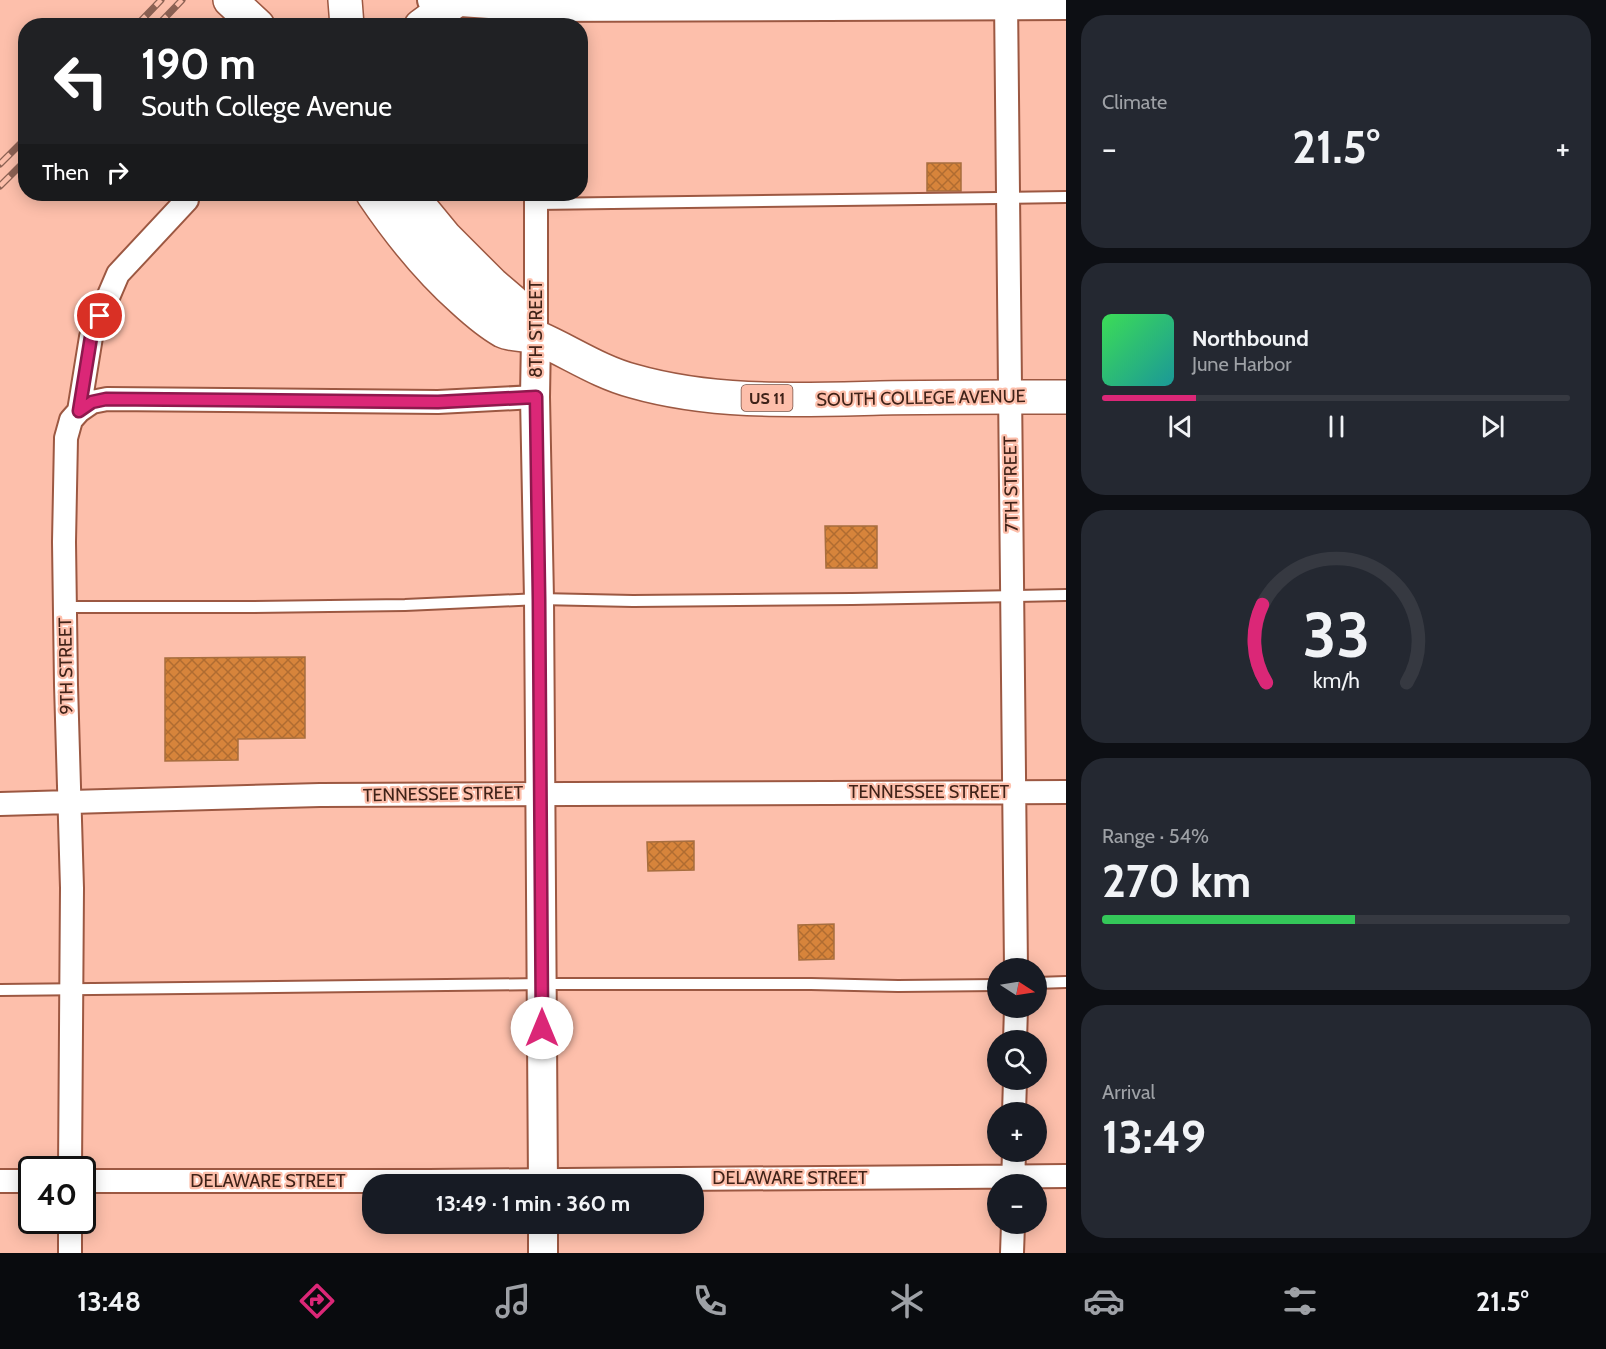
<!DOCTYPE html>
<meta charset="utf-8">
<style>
body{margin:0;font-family:Cabin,sans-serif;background:#242831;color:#f1f3f6;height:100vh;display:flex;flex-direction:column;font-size:22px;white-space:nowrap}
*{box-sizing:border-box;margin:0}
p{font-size:20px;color:#9ea1a6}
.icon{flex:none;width:33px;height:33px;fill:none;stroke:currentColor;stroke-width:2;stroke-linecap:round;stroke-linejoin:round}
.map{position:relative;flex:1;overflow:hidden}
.side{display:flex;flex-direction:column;gap:15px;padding:15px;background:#0d0f14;width:540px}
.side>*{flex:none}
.top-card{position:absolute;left:18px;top:18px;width:570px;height:183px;border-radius:24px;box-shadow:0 3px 15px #0003;background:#202124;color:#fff;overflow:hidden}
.needle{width:39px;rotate:102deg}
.tools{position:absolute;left:987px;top:958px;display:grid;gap:12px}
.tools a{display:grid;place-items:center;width:60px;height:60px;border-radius:50%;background:#171b24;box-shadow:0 3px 15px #0003;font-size:30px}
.speed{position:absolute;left:18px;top:1156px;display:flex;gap:12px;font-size:30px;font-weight:700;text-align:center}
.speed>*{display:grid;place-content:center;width:78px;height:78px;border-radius:50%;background:#171b24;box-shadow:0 3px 15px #0003;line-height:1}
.speed .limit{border:3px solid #111;border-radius:9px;background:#fff;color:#111}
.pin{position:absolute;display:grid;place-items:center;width:51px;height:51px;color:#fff;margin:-26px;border:3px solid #fff;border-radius:50%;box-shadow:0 2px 6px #0007}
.me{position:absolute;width:66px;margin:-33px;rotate:0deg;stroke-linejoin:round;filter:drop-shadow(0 0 4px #0008)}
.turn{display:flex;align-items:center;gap:21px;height:126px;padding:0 24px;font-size:27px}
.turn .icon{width:78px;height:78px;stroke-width:2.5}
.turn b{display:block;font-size:42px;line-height:51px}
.then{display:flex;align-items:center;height:57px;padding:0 24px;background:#0003;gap:12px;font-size:22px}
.big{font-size:45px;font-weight:800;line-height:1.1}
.side .widget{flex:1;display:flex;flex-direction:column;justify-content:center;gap:9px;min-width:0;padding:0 21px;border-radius:24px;background:#242831}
.side .dial{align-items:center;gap:0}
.dial svg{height:156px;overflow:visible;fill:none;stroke:#363941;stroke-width:7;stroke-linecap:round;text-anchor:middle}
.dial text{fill:#f1f3f6;stroke:none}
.song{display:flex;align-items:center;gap:18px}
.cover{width:72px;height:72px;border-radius:9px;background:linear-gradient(135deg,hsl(130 70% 55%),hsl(180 70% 35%))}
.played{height:6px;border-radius:3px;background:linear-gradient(90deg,#db2777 20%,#363941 20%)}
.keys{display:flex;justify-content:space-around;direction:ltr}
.heat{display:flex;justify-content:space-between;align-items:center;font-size:33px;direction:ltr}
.charge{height:9px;border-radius:4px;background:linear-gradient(90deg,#34c759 54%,#363941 0)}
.trip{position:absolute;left:362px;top:1174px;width:342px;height:60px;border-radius:24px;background:#171b24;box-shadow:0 3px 15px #0003;font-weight:800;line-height:60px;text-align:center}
.menu{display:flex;height:96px;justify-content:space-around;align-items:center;background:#090b0e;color:#9ea1a6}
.menu .icon{width:42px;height:42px}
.menu .selected{color:#db2777}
.menu b{font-size:27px;color:#f1f3f6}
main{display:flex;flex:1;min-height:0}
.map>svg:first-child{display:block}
.building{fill:url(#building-cross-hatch);stroke:#a76e3f;stroke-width:1.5}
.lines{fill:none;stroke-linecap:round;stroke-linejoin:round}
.service-casing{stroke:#9c5842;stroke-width:14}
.minor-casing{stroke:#9c5842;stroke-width:26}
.tertiary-casing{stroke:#9c5842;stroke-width:32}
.primary-casing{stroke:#9c5842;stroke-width:36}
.service{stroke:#fff;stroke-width:10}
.minor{stroke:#fff;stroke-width:22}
.tertiary{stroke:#fff;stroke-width:28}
.primary{stroke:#fff;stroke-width:33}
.rail-casing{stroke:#8d6254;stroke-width:7}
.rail{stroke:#fdbfab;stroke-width:4.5;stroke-dasharray:14;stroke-linecap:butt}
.route-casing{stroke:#8e194d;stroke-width:15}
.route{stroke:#db2777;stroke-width:10}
.labels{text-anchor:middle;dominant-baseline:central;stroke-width:4.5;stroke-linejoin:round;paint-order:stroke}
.shield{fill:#fdbfab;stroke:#785144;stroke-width:1.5}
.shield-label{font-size:16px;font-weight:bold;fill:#3f2218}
.street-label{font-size:18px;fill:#3f2218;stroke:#fdbfab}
</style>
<main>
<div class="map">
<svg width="1066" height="1253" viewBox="0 0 1066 1253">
<defs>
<pattern id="building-cross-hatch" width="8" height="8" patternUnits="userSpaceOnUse" patternTransform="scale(1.5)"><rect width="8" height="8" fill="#d7843b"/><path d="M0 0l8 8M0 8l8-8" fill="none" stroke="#b06c31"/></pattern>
</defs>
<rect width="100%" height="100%" fill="#fdbfab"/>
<path class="building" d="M927 163H961V191H927Z
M825 526H877V568H826Z
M305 657V738L238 739V760L165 761V658Z
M694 841V870L648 871 647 842Z
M834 924V959L799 960 798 925Z"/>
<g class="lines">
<g class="service-casing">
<path id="service" d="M536 204 1066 197
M65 607H252L405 605 539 599 633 601 852 599 1066 595
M1036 983 1066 982
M0 990 542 984H811L898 986 998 985"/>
</g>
<g class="minor-casing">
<path id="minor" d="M1006 0 1016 969
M536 336V194
M79 411 92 402 107 399 438 402 535 397
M0 804 320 795 1066 792
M1015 1041 1016 1008
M1014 1113 1015 1080
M70 1170 72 888 66 685 64 542 66 438 71 420 79 411 91 337 118 274 187 200
M0 1181H32
M82 1181H429L1066 1176
M1013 1185 1014 1152
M70 1253V1221
M1012 1253 1013 1224"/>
</g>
<g class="tertiary-casing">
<path id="tertiary" d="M432 0 533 7 1066 5
M536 337 535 397 539 599 543 1185
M543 1224V1253"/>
</g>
<g class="primary-casing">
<path id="primary" d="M230 0 258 26
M345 0 347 26
M421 26 454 2
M373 194C400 234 427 268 463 300 475 311 489 323 503 331 513 336 527 333 538 338 570 352 599 372 633 381 713 404 798 400 880 398 942 397 1004 397 1066 397
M411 194 422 209 445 237 492 284 513 302 536 337"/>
</g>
<use href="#service" class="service"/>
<use href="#minor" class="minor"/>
<use href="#tertiary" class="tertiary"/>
<use href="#primary" class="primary"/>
<g class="rail-casing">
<path id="rail" d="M136 26 161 0
M157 26 182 0
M0 164 26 138
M0 186 26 160"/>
</g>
<use href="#rail" class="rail"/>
</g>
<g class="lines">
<g class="route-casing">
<path id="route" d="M100 316 91 337 79 411 92 402 106 399 438 402 536 397 539 599 542 1028"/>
</g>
<use href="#route" class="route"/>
</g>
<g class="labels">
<rect class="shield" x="741.5" y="385" width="51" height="26" rx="4.5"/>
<g class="shield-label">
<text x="767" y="398">US 11</text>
</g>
<g class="street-label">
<text transform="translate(536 329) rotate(-90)">8TH STREET</text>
<text transform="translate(921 398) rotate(-1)">SOUTH COLLEGE AVENUE</text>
<text transform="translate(1011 484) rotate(-91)">7TH STREET</text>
<text transform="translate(66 666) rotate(-91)">9TH STREET</text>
<text x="929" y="792">TENNESSEE STREET</text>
<text transform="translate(443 794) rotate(-1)">TENNESSEE STREET</text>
<text x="790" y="1178">DELAWARE STREET</text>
<text x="268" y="1181">DELAWARE STREET</text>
</g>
</g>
</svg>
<div class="tools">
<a><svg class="needle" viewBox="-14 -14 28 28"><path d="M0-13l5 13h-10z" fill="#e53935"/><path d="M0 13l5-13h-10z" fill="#9ea1a6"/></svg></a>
<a><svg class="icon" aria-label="search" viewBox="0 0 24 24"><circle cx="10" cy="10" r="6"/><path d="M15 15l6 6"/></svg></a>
<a>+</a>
<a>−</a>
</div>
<div class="speed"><div class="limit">40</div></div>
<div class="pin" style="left:100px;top:316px;background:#d93025"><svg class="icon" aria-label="arrive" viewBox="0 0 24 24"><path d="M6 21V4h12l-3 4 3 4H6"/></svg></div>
<svg class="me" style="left:542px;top:1028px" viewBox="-20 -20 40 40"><circle r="19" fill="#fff"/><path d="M0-13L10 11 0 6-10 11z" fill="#db2777"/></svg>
<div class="trip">13:49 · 1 min · 360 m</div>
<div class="top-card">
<div class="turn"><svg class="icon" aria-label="left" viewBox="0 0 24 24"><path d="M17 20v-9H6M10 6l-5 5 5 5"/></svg><div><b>190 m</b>South College Avenue</div></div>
<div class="then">Then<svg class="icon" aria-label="right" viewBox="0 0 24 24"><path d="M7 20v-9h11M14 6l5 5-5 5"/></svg></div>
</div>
</div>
<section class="side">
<div class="widget"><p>Climate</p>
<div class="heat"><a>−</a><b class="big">21.5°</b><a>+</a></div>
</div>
<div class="widget">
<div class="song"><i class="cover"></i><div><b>Northbound</b><p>June Harbor</p></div></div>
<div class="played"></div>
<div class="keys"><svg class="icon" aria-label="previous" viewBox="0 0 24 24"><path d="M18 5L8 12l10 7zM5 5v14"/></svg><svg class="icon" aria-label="pause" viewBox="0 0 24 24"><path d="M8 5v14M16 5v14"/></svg><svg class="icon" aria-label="next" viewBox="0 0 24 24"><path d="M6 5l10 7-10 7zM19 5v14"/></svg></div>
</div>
<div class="widget dial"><svg viewBox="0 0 100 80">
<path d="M14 69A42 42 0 1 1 86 69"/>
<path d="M14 69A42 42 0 0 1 12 29" stroke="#db2777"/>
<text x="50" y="56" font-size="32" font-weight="700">33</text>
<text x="50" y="72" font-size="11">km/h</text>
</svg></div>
<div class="widget"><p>Range · 54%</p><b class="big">270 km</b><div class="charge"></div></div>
<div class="widget"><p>Arrival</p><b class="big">13:49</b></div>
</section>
</main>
<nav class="menu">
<b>13:48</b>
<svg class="icon selected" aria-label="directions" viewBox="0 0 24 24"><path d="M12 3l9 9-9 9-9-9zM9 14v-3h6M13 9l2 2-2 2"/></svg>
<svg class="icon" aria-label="music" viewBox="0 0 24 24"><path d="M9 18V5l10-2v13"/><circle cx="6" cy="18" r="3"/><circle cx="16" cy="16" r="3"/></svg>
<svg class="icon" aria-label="phone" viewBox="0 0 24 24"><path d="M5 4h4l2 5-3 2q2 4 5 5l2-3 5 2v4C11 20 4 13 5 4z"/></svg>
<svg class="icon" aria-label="climate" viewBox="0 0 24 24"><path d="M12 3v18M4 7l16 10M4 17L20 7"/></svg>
<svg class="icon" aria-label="car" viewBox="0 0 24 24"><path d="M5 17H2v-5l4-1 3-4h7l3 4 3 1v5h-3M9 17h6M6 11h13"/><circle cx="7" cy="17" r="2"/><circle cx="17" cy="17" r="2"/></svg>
<svg class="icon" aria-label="filters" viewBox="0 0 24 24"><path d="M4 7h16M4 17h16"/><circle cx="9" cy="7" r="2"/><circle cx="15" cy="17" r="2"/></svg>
<b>21.5°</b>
</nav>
